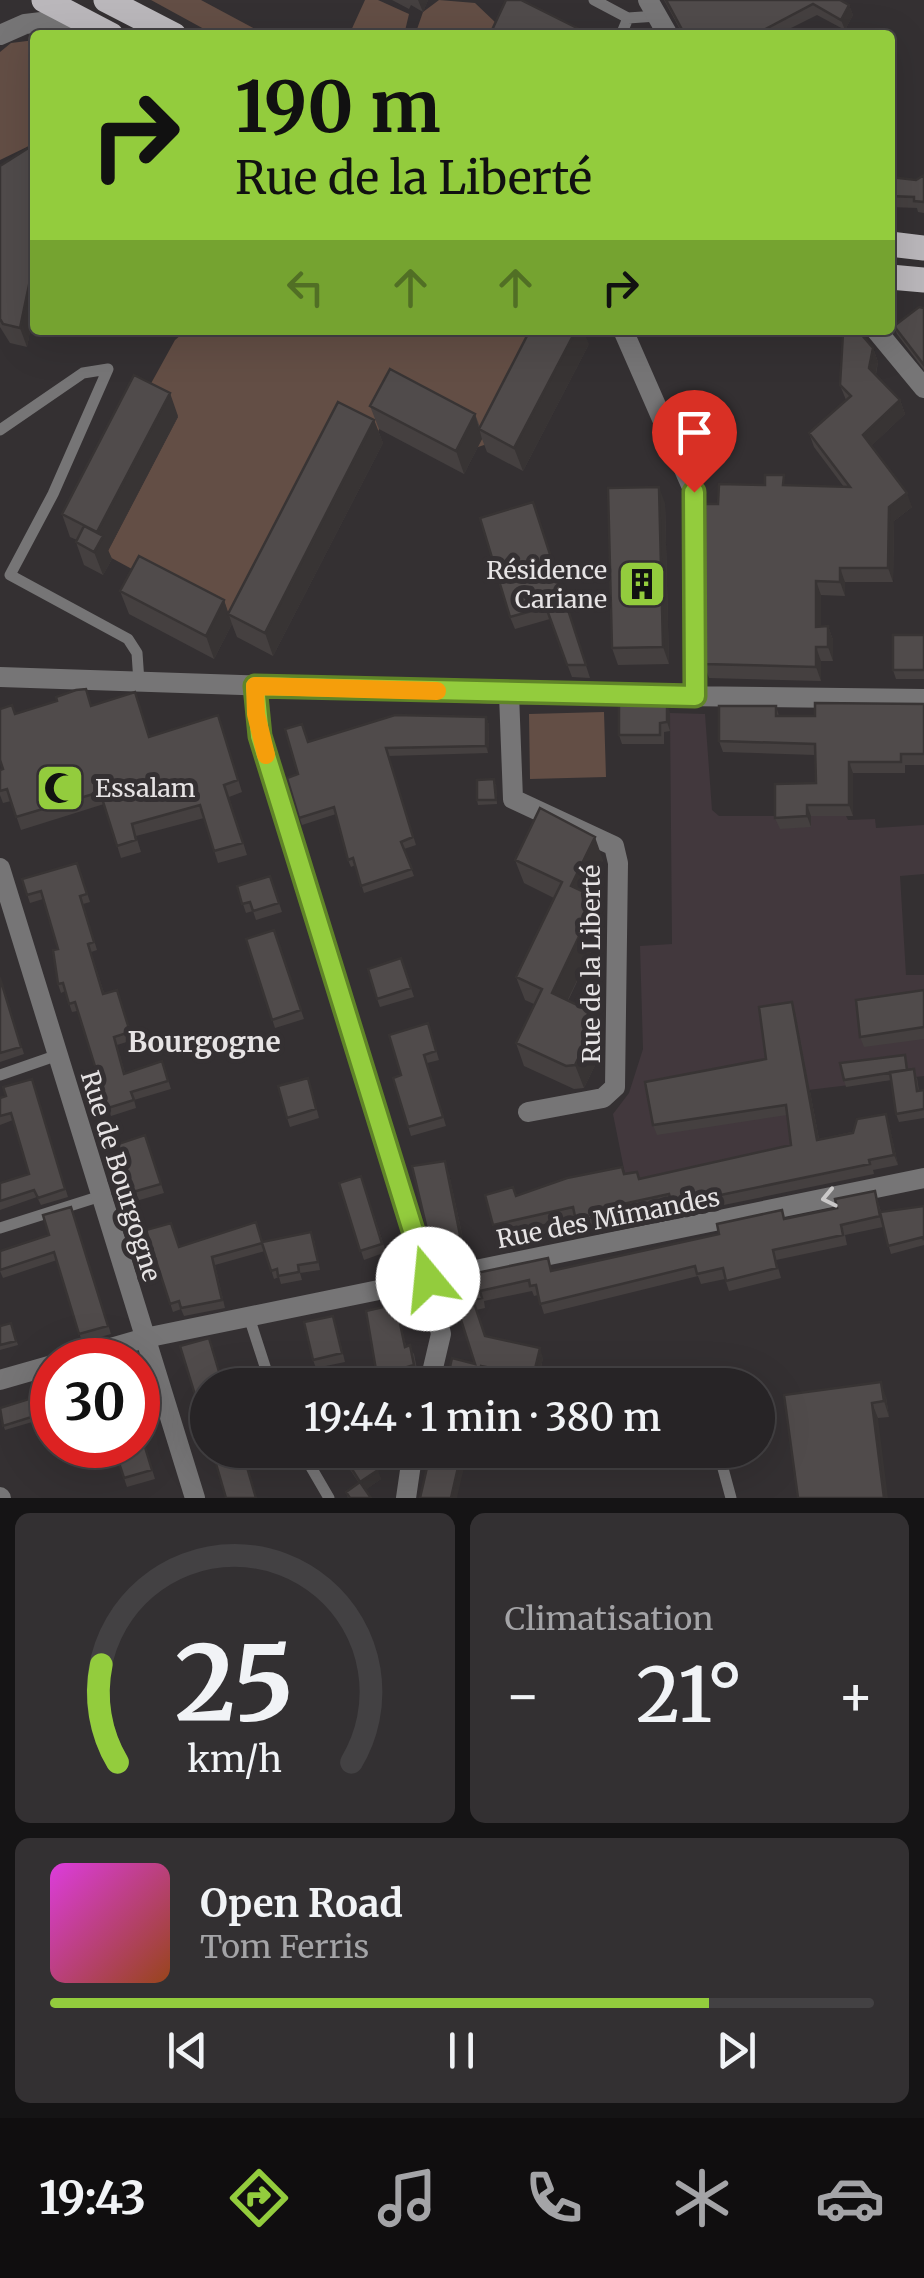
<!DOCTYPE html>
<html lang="fr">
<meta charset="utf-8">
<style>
body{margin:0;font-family:Merriweather,serif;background:#333032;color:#f1f3f6;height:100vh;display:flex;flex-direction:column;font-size:38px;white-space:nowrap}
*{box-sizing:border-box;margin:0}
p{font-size:32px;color:#a4a4a7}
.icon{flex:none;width:55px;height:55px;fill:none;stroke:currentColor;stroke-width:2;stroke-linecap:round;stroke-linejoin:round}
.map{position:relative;height:1498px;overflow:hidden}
.drawer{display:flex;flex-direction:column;gap:15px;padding:15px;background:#151415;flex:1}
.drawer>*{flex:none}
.banner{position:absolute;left:30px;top:30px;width:865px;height:305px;border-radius:10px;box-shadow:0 10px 40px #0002,0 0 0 2px #434143;background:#93cc3d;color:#111;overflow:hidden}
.speed{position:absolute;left:30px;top:1338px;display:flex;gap:20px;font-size:50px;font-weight:700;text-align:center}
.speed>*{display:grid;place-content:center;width:130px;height:130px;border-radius:50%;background:#272426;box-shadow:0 10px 40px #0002,0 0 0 2px #434143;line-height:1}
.speed .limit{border:15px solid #d22;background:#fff;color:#111}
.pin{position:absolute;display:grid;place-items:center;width:85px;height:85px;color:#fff;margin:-102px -42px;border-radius:50% 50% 50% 0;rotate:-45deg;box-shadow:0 0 10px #0007}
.pin .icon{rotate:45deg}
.me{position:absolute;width:110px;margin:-55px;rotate:343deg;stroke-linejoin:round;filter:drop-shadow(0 0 8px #0008)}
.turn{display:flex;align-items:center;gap:35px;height:210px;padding:0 40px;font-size:45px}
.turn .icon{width:130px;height:130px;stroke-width:2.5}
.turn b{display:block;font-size:70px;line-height:85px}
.lanes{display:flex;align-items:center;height:95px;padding:0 40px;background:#0003;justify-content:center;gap:50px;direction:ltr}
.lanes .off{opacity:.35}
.big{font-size:75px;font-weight:600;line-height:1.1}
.drawer .widget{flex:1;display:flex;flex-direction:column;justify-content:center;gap:15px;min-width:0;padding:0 35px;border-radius:15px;background:#333032}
.drawer .dial{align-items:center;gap:0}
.dial svg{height:260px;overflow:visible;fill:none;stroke:#434143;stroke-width:7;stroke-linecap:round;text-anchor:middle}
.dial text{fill:#f1f3f6;stroke:none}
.song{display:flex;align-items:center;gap:30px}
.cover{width:120px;height:120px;border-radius:15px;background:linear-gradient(135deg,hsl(300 70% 55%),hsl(20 70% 35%))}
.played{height:10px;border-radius:5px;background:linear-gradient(90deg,#93cc3d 80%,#434143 80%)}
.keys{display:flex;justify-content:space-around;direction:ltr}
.heat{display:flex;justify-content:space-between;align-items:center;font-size:55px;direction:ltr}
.drawer .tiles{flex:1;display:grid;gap:15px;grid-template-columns:1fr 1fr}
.widget:last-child{grid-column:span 2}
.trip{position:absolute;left:190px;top:1368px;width:585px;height:100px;border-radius:50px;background:#272426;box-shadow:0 10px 40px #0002,0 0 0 2px #434143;font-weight:600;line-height:100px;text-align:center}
.menu{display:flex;height:160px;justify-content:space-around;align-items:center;background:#100e0f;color:#a4a4a7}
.menu .icon{width:70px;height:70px}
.menu .selected{color:#93cc3d}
.menu b{font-size:45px;color:#f1f3f6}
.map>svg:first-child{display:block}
.built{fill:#42383d}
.green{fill:#634e45}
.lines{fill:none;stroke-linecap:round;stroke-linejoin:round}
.service{stroke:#767576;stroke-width:11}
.minor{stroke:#767576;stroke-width:20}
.tertiary{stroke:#767576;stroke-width:20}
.primary{stroke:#bab7bb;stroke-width:25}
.wall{fill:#454040}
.shaded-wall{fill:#383434}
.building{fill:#504b4b;stroke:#383434;stroke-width:2.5}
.oneway{stroke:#cac8c8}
.route-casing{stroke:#608528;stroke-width:25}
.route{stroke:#93cc3d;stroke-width:18}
.slow{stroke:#f59e0b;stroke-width:18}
.labels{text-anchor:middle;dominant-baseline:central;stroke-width:10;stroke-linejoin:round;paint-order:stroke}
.poi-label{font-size:25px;fill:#e6e3e4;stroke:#343032;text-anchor:end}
.street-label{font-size:25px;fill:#e6e3e4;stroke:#343032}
.neighbourhood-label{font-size:28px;font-weight:bold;fill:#e6e3e4;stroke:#343032}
</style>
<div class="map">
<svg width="924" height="1498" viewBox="0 0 924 1498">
<rect width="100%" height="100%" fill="#343032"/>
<path class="built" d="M670 713 705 714 712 810 719 816H846L848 820 875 819 876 828 924 825V874L900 876 906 975H924V1076L808 1090 821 1151 675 1216 646 1210 641 1182 627 1184 613 1114 629 1093 643 1049 640 946 672 944Z"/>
<path class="green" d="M151 0H201L266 35H215Z
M365 0H378L409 14 404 35H349Z
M439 0 475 3 496 23 495 35H415L423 12Z
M35 40V143L0 160V52L11 43Z
M187 330H550L493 442 478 447 398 393 374 439 241 628 106 555 178 417 143 398 175 340Z
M604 712 606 777 530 779 529 714Z"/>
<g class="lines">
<path class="service" d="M594 0 628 18 657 16
M621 35 628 18
M0 430 83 373 108 369 53 494 10 575 128 639 137 653 139 682
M0 1075 58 1055
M0 1228 101 1196
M249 1317 271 1385
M301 1450 329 1498
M718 1450 731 1498"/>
<path class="minor" d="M648 0 668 35
M623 330 694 492 695 696
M876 330 924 388
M0 677 509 694 924 699
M255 686 260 735 431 1290 441 1334 429 1385
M509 694 513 799 614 846 618 863 615 1087 603 1098 528 1112
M0 868 195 1498
M69 1360 145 1338 924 1178
M0 1380 52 1365
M0 1497 1 1498
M406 1498 413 1450"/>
<path class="tertiary" d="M0 35 25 24 75 18"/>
<path class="primary" d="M44 0 111 35
M106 0 174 35
M890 244 924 248
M890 277 924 280"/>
</g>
<path class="wall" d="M392 0H428L423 12 411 5 409 9Z
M664 0H840L849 5 853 15 845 30 817 15 777 35H683Z
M35 153V306L27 347 10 343 0 327V166Z
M924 175V213L918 212 917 208 890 207V177L916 180Z
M924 308V370L897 334 894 326Z
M53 330H67L57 336Z
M589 344 523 471 487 452 482 439 464 474 379 429 370 406 475 414 480 427Z
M873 348 878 362 876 374 900 400 905 414 871 446 912 507 894 521 893 582H845V596L821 595V626H828L833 640V661H821V681L709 678 704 664 718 504 844 487 814 447 809 433 846 400 840 385Z
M178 416 108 550 112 559 103 575 84 565 76 542 77 540 70 537 62 514Z
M374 420 383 443 273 656 237 637 232 624 214 659 129 614 120 591 224 600 228 613Z
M533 502 590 678 572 677 550 619 515 629 510 617Z
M665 503 669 664 618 665 612 648Z
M924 635V679H896L893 670Z
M924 704V765H905V773H853V816H811V827L780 829 775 818 816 783 815 755 723 752 719 741 776 706 779 716H815Z
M92 706 150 737 222 727 242 792 229 797 247 855 218 863 204 818 136 836 141 852 121 858 104 804 21 830 11 801 3 803 0 795V770L3 769 15 714Z
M670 713V731L664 732V744H622L619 735Z
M486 717 489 725 488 753 388 756 416 845 404 849 414 876 364 893 355 865 351 867 348 860 336 814 302 825 287 778 298 774 309 742Z
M496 784 497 804 478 805 477 800Z
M515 860H603L587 893 603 920V926L568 1001 602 1036V1051L584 1088 574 1089 524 1066 516 1043 534 1004 525 1000 516 977 554 898 524 883Z
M77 863 90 902 83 904 97 950 91 952 104 993 117 990 133 1040 117 1045 125 1073 162 1061 171 1089 134 1100 136 1108 111 1116 77 1011 72 1012 65 991 61 993 58 984V949L43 899 30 903 22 879Z
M270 876 282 912 256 920 253 911 246 913 237 886Z
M274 930 304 1019 275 1028 246 939Z
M401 958 414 997 380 1007 377 999Z
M0 977 24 1054 0 1062Z
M924 990V1039L864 1047 860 1037Z
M792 1002 795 1012 819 1139 889 1124 898 1165 873 1170 874 1174 675 1215 672 1204 595 1221 596 1227 580 1231 576 1217 496 1235 493 1225 622 1167 625 1174 637 1172 640 1179 791 1145 787 1115 657 1135 653 1125 766 1059Z
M428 1023 439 1060 427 1063 446 1126 411 1136 393 1078 401 1075Z
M907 1062 908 1070 917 1078 919 1091 924 1090V1118L899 1122 896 1114 891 1080 846 1087 844 1080Z
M32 1079 68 1197 41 1205 37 1197 0 1210V1183L29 1174 13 1120 0 1125V1098L6 1096Z
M311 1087 319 1118 290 1127 287 1118Z
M145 1135 164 1193 136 1201 118 1144Z
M449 1174 465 1248 434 1254 430 1242Z
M361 1176 386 1252 364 1260 339 1183Z
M875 1191 881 1212 924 1206V1245L891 1254 883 1227 845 1235 847 1245 776 1260 781 1278 729 1291 725 1279 701 1284 698 1276 544 1314 538 1295 534 1296 532 1291 484 1301 485 1308 476 1310 485 1336 543 1358 537 1385H526L485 1376 483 1385H446L475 1364 448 1279 552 1271 837 1208Z
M71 1207 111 1334 82 1342 57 1260 3 1278 0 1271 49 1235Z
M146 1230 179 1247 314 1240 320 1270 300 1273 302 1280 281 1284 279 1277 274 1279 265 1251 215 1265 225 1308 184 1316 181 1309 173 1312Z
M396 1304 406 1346 414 1354 418 1374 380 1385 377 1376Z
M11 1323 18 1345 0 1350V1326Z
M336 1325 345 1362 316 1368 313 1360Z
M784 1395 886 1397 889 1417 878 1418Z
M32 1398 39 1420 5 1430 0 1415Z
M138 1423 155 1479 127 1487 113 1445Z
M337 1450H365L381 1479 365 1490 371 1498H348L346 1492 359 1483Z"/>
<path class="shaded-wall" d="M418 0H428L423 12Z
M849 5 853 15 845 30 841 20Z
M29 285 35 306 27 347 20 328Z
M576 330H583L589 344 523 471 514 448Z
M873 348 878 362 874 381 869 368Z
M170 393 178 416 108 550 112 559 103 575 94 552 97 532Z
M900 400 905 414 868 449 863 435Z
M475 414 482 439 464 474 456 451Z
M374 420 383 443 273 656 265 633Z
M659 487 665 503 669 664 663 647Z
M907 493 912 507 894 521 893 582 888 568 889 507Z
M840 568 845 582V596L840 582Z
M816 581 821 595V640L816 627Z
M224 600 232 624 214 659 206 636Z
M828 626 833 640V661L828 647Z
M816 647 821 661V681L816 667Z
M667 704 670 713V731L667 722Z
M486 717 489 725 488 753 486 746Z
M849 762 853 773V816L849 805Z
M807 805 811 816V827L807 816Z
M595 837 603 860 579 909 571 886Z
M595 897 603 920V926L560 1016 552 993Z
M792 1002 795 1012 821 1150 817 1140Z
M594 1013 602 1036V1051L584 1088 575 1065Z
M886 1114 889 1124 898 1165 894 1155Z
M445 1161 449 1174 465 1248 460 1235Z
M540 1348 543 1358 537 1385H536L533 1377Z
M481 1366 485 1376 483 1385H477Z
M881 1382 886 1397 889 1417 884 1401Z
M872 1403 878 1418 888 1498H884Z
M462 1450H468L457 1498H451Z
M378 1470 381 1479 364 1491 360 1482Z"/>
<path class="building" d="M506 0H521L591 35H497L492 30Z
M666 0H840L849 5 841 20 813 4 754 35H685Z
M30 147 35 153V295L29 285 20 328 3 324 0 319V166Z
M924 175V202L914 201V197L890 196V177L916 180Z
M919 307 924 308V365L894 326Z
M530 330H576L514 448 479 429Z
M843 333 861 334 873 348 869 368 900 400 863 435 907 493 889 507 888 568H840V582L816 581V627L828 626V647H816V667L704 664 705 504H718L719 484 765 485V475H784L783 485 850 487 809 433 851 396 840 385Z
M390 369 475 414 456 451 370 406Z
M134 375 170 393 97 532 62 514Z
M338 402 374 420 265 633 228 614Z
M659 487 663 647 612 648 608 488Z
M533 502 586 665H567L546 607 510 617 480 518Z
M84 526 103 536 94 552 76 542Z
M139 556 224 600 206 636 120 591Z
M893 635H924V670H893Z
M86 689 91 706 135 692 149 737 218 715 238 780 224 785 243 843 214 851 200 805 132 824 136 840 117 846 100 792 16 817 7 789 0 791V770L3 769 0 760V709L12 705 15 714 57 701 56 697 76 690Z
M815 703 924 704V754H901V762H849V805H807V816L775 818V784L816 783 815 744 719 741V706H776V716H815Z
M667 704V722L660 723V735H619V705Z
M395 715 486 717V746L386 748 413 837 401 842 412 869 361 886 353 858 348 860 334 807 299 818 287 778 298 774 285 729 302 724 308 742Z
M494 779 496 800H477V780Z
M540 808 595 837 571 886 595 897V903L552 993 594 1013 593 1028 575 1065 566 1066 516 1043 542 989 516 977 562 882 515 860Z
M77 863 87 894 80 896 94 942 88 944 103 994 117 990 130 1032 114 1037 124 1074 162 1061 168 1081 131 1092 134 1100 108 1108 75 1002 69 1004 63 983 58 984 53 950 58 949 41 891 27 895 22 879Z
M270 876 279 903 253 911 250 902 242 904 237 886Z
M274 930 301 1010 272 1020 246 939Z
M401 958 411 988 377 999 368 969Z
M0 978 21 1047 0 1053Z
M924 990V1027L860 1037 856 1000Z
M792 1002 817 1140 853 1133 857 1119 886 1114 894 1155 869 1160 870 1164 672 1205 669 1194 591 1211 593 1217 576 1221 573 1207 493 1225 485 1195 513 1187 516 1196 567 1178 622 1167 624 1174 637 1172 639 1179 791 1145 786 1105 653 1125 645 1082 766 1059 759 1007Z
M428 1023 436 1051 424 1055 443 1117 408 1127 393 1078 401 1075 389 1035Z
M905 1055 907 1070 844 1080 840 1063Z
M914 1069 917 1091 924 1090V1109L896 1114 890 1072Z
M308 1078 316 1109 287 1118 278 1086Z
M32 1079 65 1189 38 1198 34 1190 0 1201V1183L29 1174 11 1113 0 1116V1098L6 1096 3 1087Z
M145 1135 161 1184 133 1192 118 1144Z
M445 1161 460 1235 430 1242 412 1166Z
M361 1176 382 1244 360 1251 339 1183Z
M875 1191 880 1216 841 1225 843 1235 773 1250 777 1268 726 1281 723 1268 697 1274 695 1266 540 1304 536 1285 530 1286 529 1280 480 1291 482 1298 473 1300 485 1336 540 1348 533 1377 481 1366 477 1385H446L452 1358 475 1364 448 1279 548 1258 551 1271 719 1234 717 1224 782 1210 784 1219 837 1208 835 1199Z
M924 1206V1240L923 1237 888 1246 880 1212Z
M71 1207 108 1326 79 1334 54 1252 0 1270V1251L49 1235 43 1215Z
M256 1222 262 1242 311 1232 318 1262 298 1265 299 1272 278 1276 277 1269 271 1271 262 1243 212 1257 222 1300 181 1308 179 1301 170 1304 146 1230 171 1223 179 1247Z
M396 1304 405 1347 410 1345 414 1365 377 1376 366 1311Z
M333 1316 342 1353 313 1360 304 1322Z
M11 1323 16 1341 0 1345V1326Z
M209 1338 223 1385H208V1437L180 1346Z
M881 1382 884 1401 872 1403 884 1498H798L784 1395Z
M32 1398 38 1415 3 1426 0 1408Z
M138 1424 152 1470 124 1478 113 1445H138Z
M212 1450H242L256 1498H226Z
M340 1450H365L378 1470 360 1482Z
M431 1450H462L451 1498H420Z
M360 1482 371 1498H350L346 1492Z"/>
<defs><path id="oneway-chevron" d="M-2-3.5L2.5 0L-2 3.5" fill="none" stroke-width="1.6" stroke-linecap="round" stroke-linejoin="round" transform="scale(2.5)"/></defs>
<use class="oneway" href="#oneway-chevron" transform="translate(829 1198) rotate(168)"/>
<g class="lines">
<g class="route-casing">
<path id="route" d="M428 1279 260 736 255 686 695 696 694 492"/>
</g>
<use href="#route" class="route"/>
<path class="slow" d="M266 755 256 714 255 686 437 691"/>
</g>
<defs>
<g id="building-square" transform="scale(2.5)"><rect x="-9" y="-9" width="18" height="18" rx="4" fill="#93cc3d" stroke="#343032"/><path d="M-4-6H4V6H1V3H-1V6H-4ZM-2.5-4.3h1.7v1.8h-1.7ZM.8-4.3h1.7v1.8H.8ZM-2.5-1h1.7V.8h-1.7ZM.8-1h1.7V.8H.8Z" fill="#111"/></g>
<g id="mosque-square" transform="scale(2.5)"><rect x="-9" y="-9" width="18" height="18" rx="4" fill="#93cc3d" stroke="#343032"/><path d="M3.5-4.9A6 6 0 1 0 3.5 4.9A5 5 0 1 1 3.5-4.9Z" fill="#111"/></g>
</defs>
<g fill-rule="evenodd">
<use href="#building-square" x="642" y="584"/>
<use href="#mosque-square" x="60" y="788"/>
</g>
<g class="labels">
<g class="poi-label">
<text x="607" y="570">Résidence<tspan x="607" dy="29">Cariane</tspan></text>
<text x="95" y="788" text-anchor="start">Essalam</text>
</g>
<g class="street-label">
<text transform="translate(591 964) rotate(-90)">Rue de la Liberté</text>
<text transform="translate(121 1176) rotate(73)">Rue de Bourgogne</text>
<text transform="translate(608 1218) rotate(-11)">Rue des Mimandes</text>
</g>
<g class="neighbourhood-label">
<text x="204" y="1042">Bourgogne</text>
</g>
</g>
</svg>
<div class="speed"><div class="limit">30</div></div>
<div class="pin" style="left:694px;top:492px;background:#d93025"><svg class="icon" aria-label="arrive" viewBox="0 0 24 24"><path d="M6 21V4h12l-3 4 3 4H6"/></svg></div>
<svg class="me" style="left:428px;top:1279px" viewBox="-20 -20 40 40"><circle r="19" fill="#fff"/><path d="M0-13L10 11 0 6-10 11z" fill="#93cc3d"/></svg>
<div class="trip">19:44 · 1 min · 380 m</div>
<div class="banner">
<div class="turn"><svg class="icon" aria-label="right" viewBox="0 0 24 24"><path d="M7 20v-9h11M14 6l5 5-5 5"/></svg><div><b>190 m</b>Rue de la Liberté</div></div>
<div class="lanes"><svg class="icon off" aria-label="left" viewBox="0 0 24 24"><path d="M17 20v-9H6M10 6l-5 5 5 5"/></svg><svg class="icon off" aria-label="ahead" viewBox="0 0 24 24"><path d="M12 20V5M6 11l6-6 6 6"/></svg><svg class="icon off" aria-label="ahead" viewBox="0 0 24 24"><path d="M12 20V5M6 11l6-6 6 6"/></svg><svg class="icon" aria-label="right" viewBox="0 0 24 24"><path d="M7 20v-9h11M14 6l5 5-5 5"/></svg></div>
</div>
</div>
<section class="drawer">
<div class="tiles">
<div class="widget dial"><svg viewBox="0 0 100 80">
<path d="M14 69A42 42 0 1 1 86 69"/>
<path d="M14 69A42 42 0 0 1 9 39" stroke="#93cc3d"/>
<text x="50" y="56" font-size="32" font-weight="700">25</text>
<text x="50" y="72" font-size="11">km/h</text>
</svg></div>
<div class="widget"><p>Climatisation</p>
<div class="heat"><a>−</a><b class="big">21°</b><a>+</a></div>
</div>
<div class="widget">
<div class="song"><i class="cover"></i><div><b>Open Road</b><p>Tom Ferris</p></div></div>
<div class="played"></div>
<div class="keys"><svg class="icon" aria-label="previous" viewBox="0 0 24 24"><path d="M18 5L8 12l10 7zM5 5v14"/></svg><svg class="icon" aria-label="pause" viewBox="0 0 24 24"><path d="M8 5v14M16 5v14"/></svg><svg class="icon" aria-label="next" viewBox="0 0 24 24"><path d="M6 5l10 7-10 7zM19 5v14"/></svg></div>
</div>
</div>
</section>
<nav class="menu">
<b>19:43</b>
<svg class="icon selected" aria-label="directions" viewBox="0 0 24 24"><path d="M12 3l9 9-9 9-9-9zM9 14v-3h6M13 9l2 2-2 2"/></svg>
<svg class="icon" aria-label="music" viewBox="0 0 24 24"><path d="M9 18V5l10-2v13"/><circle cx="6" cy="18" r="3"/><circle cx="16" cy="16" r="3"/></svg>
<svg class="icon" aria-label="phone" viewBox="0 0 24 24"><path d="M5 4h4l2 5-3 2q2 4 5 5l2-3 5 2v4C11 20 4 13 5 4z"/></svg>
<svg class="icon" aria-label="climate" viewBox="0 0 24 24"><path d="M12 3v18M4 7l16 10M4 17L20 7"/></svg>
<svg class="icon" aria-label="car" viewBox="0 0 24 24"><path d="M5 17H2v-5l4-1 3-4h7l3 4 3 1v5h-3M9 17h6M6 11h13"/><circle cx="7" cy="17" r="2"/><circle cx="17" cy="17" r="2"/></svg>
</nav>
